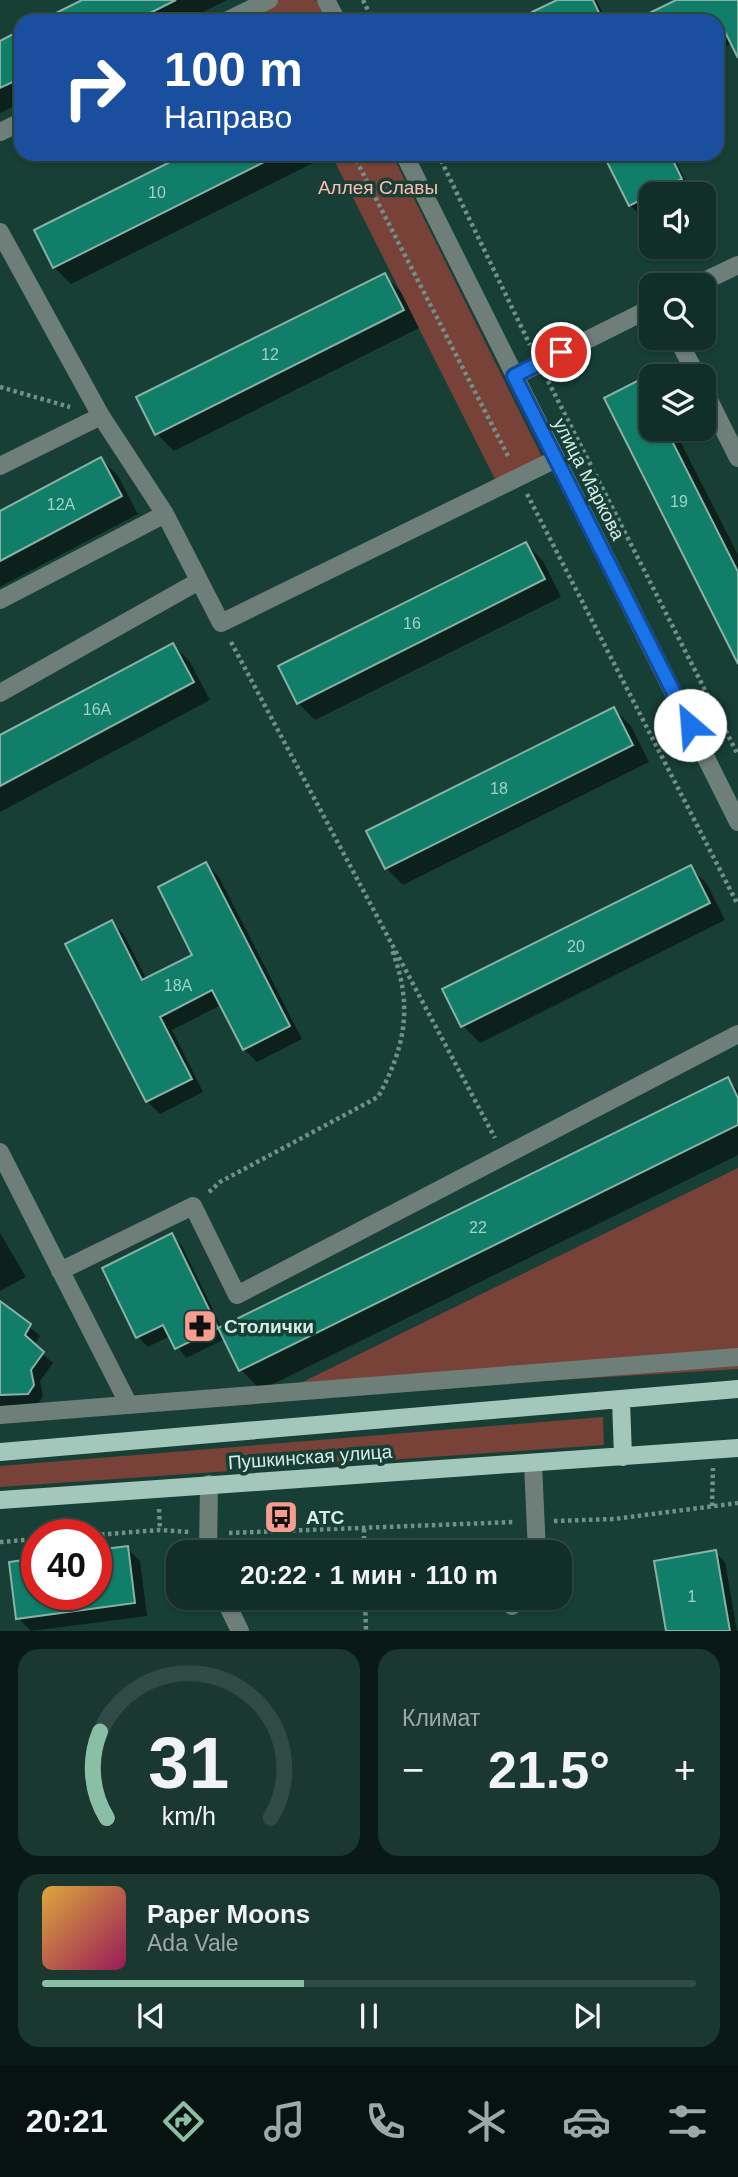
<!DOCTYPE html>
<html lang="ru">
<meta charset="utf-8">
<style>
body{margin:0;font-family:Helvetica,sans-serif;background:#1a3730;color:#f1f3f6;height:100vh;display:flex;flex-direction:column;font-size:26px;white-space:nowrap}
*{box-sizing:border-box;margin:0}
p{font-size:23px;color:#9ca9a8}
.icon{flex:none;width:38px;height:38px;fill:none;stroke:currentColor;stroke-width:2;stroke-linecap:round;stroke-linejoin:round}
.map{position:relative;height:1631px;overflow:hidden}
.panel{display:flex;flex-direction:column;gap:18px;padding:18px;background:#091a16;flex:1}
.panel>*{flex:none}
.hud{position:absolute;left:14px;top:14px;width:710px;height:147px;border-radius:21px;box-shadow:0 2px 5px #0004,0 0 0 2px #304a45;background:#1a4fa0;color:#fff;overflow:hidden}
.controls{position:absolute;left:639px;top:182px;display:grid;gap:14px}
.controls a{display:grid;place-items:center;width:77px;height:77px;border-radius:14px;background:#112f28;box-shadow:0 2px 5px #0004,0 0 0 2px #304a45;font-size:35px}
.speed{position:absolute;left:21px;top:1519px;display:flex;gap:14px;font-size:35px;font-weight:700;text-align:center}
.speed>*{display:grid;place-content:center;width:91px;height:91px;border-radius:50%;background:#112f28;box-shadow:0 2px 5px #0004,0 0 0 2px #304a45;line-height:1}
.speed .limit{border:10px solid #d22;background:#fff;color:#111}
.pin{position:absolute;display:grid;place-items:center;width:60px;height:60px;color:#fff;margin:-30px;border:4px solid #fff;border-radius:50%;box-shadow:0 2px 7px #0007}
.me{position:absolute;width:77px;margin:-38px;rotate:333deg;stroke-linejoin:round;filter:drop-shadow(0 0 5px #0008)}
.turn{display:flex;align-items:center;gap:24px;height:147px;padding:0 35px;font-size:32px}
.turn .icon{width:91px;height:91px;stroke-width:2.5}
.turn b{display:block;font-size:49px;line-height:60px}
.big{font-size:52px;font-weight:700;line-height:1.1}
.panel .widget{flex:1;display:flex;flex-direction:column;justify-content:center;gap:10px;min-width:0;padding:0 24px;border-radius:21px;background:#1a3730}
.panel .dial{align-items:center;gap:0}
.dial svg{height:182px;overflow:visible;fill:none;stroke:#304a45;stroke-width:7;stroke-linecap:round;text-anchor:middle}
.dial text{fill:#f1f3f6;stroke:none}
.song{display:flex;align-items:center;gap:21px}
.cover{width:84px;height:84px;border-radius:10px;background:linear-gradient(135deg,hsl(40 70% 55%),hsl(330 70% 35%))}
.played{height:7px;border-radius:4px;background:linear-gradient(90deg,#8abfa5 40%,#304a45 40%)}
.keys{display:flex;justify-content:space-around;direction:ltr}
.heat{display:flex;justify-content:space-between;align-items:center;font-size:38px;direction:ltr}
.panel .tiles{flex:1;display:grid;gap:18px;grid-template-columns:1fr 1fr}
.widget:last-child{grid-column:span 2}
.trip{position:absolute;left:166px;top:1540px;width:406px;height:70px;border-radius:21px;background:#112f28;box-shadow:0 2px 5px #0004,0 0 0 2px #304a45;font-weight:700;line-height:70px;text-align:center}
.tabs{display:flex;height:112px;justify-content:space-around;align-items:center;background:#071310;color:#9ca9a8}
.tabs .icon{width:49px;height:49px}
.tabs .current{color:#8abfa5}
.tabs b{font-size:32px;color:#f1f3f6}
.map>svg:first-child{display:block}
.green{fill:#784239}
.shadow{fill:#0007}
.building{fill:#107e68;stroke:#89b2a6;stroke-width:2}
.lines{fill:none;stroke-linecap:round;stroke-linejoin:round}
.path{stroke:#719088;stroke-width:4.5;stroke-dasharray:3.5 3.5;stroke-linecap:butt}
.minor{stroke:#6e7f79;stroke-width:18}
.major{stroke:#a4c7bc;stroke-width:18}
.route-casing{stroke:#114b97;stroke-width:18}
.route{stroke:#1a73e8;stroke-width:12}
.labels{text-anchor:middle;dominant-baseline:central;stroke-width:7;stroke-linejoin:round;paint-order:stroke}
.number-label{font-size:16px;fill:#a5d0c6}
.park-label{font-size:19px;fill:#fdbdb2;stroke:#173f35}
.street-label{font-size:19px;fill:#d7ece5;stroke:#173f35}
.poi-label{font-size:19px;font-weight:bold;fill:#d7ece5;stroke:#173f35;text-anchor:start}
</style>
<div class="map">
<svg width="738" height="1631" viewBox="0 0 738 1631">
<rect width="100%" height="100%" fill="#173f35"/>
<path class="green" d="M254 0H316L327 21H264Z
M331 154H392L543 459 496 481Z
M738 1168V1369L270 1398Z
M603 1417 604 1445 0 1487V1466Z"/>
<path class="shadow" d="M86 0H227L185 21H44Z
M561 0H596L607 21H539Z
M680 0H738V54L733 43 718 51V21H637Z
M21 32V103L0 113V43Z
M190 154H314L317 161 71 284 54 267Z
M605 154H672L691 190 681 194H651V209L640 215 630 205Z
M384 275 401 292 419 328 174 451 157 434Z
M640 381 651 392V429H674L738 555V661L606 398Z
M101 459 118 476 138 514 0 587V513Z
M526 544 543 561 561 597 315 720 298 703Z
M173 645 190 662 210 700 0 812V737Z
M614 709 631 726 649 762 403 885 386 868Z
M206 864 219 877 302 1039 257 1062 244 1049 221 1005 172 1030 203 1092 160 1114 147 1101 112 922 124 935 147 980 195 956Z
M690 867 707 884 725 920 480 1043 463 1026Z
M727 1079 738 1090V1155L261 1390 241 1370 225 1339 186 1358 170 1336 148 1347 138 1337 172 1236 182 1246 222 1328Z
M0 1233 26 1277 0 1291Z
M0 1303 40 1336 34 1346 53 1363 40 1381 43 1396 38 1404 0 1406Z
M127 1548 140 1561 147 1616 31 1631 18 1618 37 1594H96Z
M715 1552 725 1562 737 1631H667Z"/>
<path class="building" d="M82 0H176L134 21H40Z
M557 0H593L603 21H537L532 12Z
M676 0H738V58L725 32 718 36V21H633Z
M21 30V78L0 88V41Z
M186 154H280L53 268 34 230Z
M603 154H670L682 179 629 206Z
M385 273 404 310 155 435 136 397Z
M641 379 651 400V429H666L738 572V664L604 398Z
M101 457 122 496 0 561V511Z
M526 542 545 579 297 704 278 666Z
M173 643 194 682 0 786V735Z
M614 707 633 745 385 869 366 831Z
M206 862 290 1026 243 1050 212 990 160 1017 192 1079 146 1102 65 944 112 920 142 980 192 955 158 887Z
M691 865 710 903 461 1027 442 989Z
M728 1077 738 1098V1125L239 1371 218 1328Z
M172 1233 218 1328 175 1349 163 1325 136 1338 102 1268Z
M0 1301 31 1324 25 1335 44 1352 31 1370 34 1385 28 1394 0 1395Z
M128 1546 135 1603 16 1619 9 1562 37 1558V1594H96V1550Z
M716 1550 730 1631H666L654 1561Z"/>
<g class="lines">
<path class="path" d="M363 0 373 21
M353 154 509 458
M438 154 530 345
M548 381 738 755
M0 387 70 407
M527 494 738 905
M231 642 495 1138
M209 1192 220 1182 378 1097C406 1046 413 1005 392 950
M712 1506 713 1468
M159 1509 160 1530
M554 1521 614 1519 738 1503
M364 1529V1552
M229 1533 514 1522
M94 1535 160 1530 189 1532
M0 1542 37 1539
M365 1598 366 1631"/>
<path class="minor" d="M326 0 337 21
M226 21 269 0
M0 132 21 122
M404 154 738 822
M0 232 101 416 165 514 221 623 556 459
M696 285 738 265
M677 338 697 376
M515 376 651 308
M704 390 738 458
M0 466 101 416
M0 600 165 514
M0 693 199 581
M0 1152 129 1405
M60 1271 193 1206 237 1295 738 1034
M0 1415 738 1357
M533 1464 537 1552
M208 1552 209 1484
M224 1598 240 1631
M512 1606 516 1598"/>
<path class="major" d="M621 1400 623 1457
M0 1452 738 1389
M0 1500 738 1448"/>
</g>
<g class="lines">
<g class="route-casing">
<path id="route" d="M561 352 514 376 690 725"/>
</g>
<use href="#route" class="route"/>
</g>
<defs>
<g id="pharmacy-square" transform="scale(1.75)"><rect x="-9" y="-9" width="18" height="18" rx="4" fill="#f59d8e" stroke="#173f35"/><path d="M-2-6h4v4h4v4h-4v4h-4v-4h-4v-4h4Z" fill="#111"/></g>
<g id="bus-square" transform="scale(1.75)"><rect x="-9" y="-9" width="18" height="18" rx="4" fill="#f59d8e" stroke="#173f35"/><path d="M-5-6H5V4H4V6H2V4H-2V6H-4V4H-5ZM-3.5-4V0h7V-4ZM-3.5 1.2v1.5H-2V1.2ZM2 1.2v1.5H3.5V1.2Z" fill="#111"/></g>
</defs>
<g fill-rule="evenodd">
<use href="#pharmacy-square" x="200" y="1326"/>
<use href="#bus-square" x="281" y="1517"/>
</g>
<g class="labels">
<g class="number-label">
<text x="157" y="192">10</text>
<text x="270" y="354">12</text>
<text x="679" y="501">19</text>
<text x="61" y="504">12А</text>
<text x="412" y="623">16</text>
<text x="97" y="709">16А</text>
<text x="499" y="788">18</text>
<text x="576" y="946">20</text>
<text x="178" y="985">18А</text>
<text x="478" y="1227">22</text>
<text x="692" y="1596">1</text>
</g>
<g class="park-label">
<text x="378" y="187">Аллея Славы</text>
</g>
<g class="street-label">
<text transform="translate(589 479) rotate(63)">улица Маркова</text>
<text transform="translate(310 1457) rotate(-4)">Пушкинская улица</text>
</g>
<g class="poi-label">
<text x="224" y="1326">Столички</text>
<text x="306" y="1517">АТС</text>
</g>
</g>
</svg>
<div class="controls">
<a><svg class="icon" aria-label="sound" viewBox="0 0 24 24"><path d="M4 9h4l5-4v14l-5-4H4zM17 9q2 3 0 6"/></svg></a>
<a><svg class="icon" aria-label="search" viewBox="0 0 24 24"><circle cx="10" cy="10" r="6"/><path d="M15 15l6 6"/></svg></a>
<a><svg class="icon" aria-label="layers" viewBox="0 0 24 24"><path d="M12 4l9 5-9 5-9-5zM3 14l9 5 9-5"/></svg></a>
</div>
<div class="speed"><div class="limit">40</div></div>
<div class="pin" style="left:561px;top:352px;background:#d93025"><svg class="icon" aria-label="arrive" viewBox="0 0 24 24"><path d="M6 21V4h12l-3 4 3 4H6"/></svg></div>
<svg class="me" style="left:690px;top:725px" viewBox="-20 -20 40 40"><circle r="19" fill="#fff"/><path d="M0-13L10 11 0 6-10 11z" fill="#1a73e8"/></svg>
<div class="trip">20:22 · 1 мин · 110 m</div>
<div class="hud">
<div class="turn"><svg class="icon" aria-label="right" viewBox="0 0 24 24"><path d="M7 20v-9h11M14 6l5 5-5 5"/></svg><div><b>100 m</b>Направо</div></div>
</div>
</div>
<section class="panel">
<div class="tiles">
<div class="widget dial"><svg viewBox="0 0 100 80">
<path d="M14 69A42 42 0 1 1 86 69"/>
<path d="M14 69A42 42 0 0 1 11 31" stroke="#8abfa5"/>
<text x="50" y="56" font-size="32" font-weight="700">31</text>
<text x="50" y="72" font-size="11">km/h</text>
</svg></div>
<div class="widget"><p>Климат</p>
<div class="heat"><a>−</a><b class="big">21.5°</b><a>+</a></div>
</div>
<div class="widget">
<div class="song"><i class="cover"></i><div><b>Paper Moons</b><p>Ada Vale</p></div></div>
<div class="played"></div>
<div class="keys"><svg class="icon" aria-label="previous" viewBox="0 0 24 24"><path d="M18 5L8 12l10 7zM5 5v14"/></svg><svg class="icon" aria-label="pause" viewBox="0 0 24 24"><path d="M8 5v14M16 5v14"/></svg><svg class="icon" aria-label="next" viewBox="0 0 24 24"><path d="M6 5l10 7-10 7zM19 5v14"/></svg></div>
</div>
</div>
</section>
<nav class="tabs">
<b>20:21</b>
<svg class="icon current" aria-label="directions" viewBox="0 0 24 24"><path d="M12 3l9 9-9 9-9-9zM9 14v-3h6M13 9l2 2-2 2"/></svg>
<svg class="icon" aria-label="music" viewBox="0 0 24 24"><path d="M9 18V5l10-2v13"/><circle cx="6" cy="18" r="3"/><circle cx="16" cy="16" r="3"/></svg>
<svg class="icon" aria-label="phone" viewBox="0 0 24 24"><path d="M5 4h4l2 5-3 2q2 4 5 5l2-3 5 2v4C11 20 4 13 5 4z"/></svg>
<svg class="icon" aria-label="climate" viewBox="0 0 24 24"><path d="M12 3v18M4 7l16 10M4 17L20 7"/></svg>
<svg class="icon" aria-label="car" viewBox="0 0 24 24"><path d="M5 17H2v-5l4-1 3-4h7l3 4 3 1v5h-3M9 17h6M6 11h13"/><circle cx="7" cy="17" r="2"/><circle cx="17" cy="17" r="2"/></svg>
<svg class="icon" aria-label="filters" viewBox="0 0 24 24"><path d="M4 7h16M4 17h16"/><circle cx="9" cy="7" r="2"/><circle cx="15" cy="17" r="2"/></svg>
</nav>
